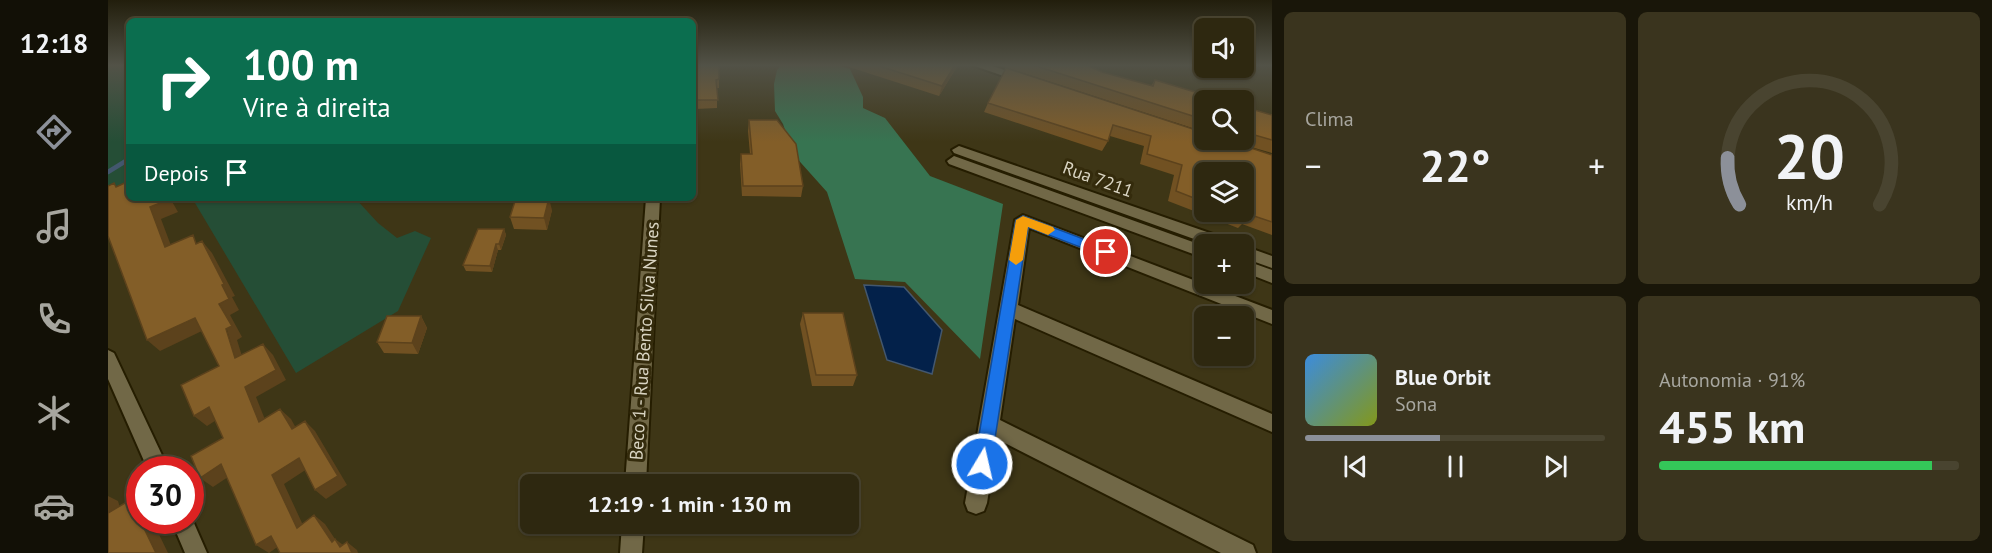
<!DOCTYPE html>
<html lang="pt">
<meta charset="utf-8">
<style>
body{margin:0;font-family:"PT Sans",sans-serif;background:#3a341e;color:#f1f3f6;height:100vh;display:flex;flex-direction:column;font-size:22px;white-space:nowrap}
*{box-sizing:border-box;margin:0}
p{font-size:20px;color:#a7a69f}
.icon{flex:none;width:33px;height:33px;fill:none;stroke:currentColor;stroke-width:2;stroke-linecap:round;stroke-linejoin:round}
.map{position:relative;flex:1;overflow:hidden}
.drawer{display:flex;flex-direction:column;gap:12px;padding:12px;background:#191609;width:720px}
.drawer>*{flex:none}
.guide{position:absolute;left:18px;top:18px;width:570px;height:183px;border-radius:9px;box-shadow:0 2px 4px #0004,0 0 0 2px #494430;background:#0b6e4f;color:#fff;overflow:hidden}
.buttons{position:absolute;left:1086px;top:18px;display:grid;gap:12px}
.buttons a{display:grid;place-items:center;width:60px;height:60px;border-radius:9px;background:#2e2810;box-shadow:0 2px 4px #0004,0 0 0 2px #494430;font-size:30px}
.speed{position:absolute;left:18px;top:456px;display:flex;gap:12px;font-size:30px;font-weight:700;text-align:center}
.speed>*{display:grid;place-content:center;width:78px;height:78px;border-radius:50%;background:#2e2810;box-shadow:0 2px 4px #0004,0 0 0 2px #494430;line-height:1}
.speed .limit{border:9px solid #d22;background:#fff;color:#111}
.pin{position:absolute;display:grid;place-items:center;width:51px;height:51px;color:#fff;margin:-26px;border:3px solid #fff;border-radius:50%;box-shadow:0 2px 6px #0007}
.me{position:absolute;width:66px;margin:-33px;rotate:9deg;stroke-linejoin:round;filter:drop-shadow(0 0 4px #0008)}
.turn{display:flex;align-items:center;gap:21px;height:126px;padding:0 18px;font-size:27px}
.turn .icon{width:78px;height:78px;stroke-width:2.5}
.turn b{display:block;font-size:42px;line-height:51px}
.then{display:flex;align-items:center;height:57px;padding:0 18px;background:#0003;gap:12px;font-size:22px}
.big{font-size:45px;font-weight:600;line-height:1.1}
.drawer .tile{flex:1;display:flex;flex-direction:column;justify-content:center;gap:9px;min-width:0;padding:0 21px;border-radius:9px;background:#3a341e}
.drawer .dial{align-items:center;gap:0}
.dial svg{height:156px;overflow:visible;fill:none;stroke:#494430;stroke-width:7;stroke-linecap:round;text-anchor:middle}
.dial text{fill:#f1f3f6;stroke:none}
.song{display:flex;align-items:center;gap:18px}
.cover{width:72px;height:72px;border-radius:9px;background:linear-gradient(135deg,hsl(210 70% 55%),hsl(70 70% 35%))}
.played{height:6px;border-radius:3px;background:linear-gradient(90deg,#8c9099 45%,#494430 45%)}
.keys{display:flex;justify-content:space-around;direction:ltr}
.heat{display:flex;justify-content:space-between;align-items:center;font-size:33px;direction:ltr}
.charge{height:9px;border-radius:4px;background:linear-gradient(90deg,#34c759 91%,#494430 0)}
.drawer .tiles{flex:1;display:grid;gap:12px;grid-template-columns:repeat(2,1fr)}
.trip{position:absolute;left:412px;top:474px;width:339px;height:60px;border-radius:9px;background:#2e2810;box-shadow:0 2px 4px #0004,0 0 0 2px #494430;font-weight:600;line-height:60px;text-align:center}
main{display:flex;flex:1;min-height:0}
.dock{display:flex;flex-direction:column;width:108px;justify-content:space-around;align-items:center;background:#121006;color:#a7a69f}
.dock .icon{width:42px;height:42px}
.dock .on{color:#8c9099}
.dock b{font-size:27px;color:#f1f3f6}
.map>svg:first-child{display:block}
.green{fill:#254e36}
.forest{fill:#377451}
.water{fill:#03214a;stroke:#43576e;stroke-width:1.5}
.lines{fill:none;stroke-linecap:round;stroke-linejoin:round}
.stream{stroke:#43576e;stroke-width:4.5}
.minor-casing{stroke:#251d00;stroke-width:4}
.minor{fill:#716847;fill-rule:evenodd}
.wall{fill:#715122;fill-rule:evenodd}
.shaded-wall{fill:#5c421c}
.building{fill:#835e28;stroke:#5c421c;stroke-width:1.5}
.route{fill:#1a73e8;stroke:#114b97;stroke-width:1.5}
.slow{fill:#f59e0b}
.labels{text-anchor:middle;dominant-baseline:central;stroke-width:6;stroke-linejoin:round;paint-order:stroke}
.street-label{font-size:18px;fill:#d9d4c2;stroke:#342b0c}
</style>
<main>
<nav class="dock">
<b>12:18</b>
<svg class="icon on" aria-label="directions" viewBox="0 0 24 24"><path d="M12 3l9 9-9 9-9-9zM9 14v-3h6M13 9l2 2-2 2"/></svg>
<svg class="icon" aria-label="music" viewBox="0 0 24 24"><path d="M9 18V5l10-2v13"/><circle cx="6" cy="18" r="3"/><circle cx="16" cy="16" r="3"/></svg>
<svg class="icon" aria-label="phone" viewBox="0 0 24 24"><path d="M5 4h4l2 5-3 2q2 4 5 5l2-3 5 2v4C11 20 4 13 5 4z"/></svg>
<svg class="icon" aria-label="climate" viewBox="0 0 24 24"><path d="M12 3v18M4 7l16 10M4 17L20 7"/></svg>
<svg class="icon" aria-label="car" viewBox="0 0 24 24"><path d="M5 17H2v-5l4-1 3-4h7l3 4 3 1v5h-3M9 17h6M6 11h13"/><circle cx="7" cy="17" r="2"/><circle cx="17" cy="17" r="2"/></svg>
</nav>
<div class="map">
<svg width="1164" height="553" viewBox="0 0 1164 553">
<rect width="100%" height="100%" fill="#3e3616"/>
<path class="green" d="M0 65H21V181L0 196Z
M81 198H247L270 223 289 238 307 231 323 238 290 311 188 373 87 203Z"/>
<path class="forest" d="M673 65H729L742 69 755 97V108L777 118 822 176 895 204 872 359 797 282 747 279 719 192 685 154 675 124 667 111 666 84 669 70Z"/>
<path class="water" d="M756 285 796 287 834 330 824 374 779 360Z"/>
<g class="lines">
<path class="stream" d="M0 172 21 159"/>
<g class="minor-casing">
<path id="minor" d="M864 65H882L922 79 916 83Z
M1066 124 1096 134V140H1102L1096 142 1061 131 1059 128Z
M851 146 1122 240 1124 244H1100L846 153 844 150Z
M846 156 1096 246V258L841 164 839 161Z
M538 198H552L538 484H517Z
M915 215 1164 310V324L921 228 910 305 1164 414V432L907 319 892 420 1145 545 1148 553H1113L889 439 879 503 876 511 868 514 860 511 857 503 907 220Z
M1136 246 1164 256V268L1136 258Z
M1136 260 1164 270V283L1136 272Z
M0 350 6 353 61 470H40L0 379Z
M82 514 99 553H77L63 520H82Z
M514 524H536L534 553H512Z"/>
</g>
<use href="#minor" class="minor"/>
</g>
<path class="wall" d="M585 65H611V88H609V108L587 109 589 75 585 70Z
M735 65H850L831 96Z
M891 65H982L981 66 994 72 1043 86 1047 80 1091 118 1084 128Z
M880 103 1087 135 1116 144 1119 140 1164 155V235L1134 224 1130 228 1060 201 1066 175 1032 164 1036 146 1002 136 1000 141 994 151 876 112ZM1096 172 1136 212H1096Z
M1136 107 1164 115V153L1119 140H1136Z
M641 120 695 186 693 197 634 196 632 164 633 154H642L640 131Z
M444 210 439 230 406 229 402 217Z
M396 229 398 235 393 250H390L384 272 358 271 355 265Z
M695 313 749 375 745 386H704L692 324Z
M313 316 319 328 310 354 276 353 269 342Z"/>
<path class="shaded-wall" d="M847 65H850L831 96 834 86Z
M59 198H62L70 212 53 219 68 259 57 247 42 207Z
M441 198 444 210 439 230 436 218Z
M396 229 398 235 393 250 391 244Z
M94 241 104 253 127 296 124 297 131 310 122 315 134 337 129 340 138 369 127 358Z
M388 244 390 250 384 272 382 266Z
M313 316 319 328 310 354 304 343Z
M87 318 98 329 52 351 39 340Z
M155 344 165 355 178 380 148 397 162 432 151 422 137 387Z
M101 407 113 417 99 426 86 416Z
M172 409 183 419 194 439 184 429Z
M197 421 207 431 239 485 218 499 207 490Z
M191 458 202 467 176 484 200 536 189 528 164 475Z
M113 464 126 473 105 487 92 478Z
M0 496 10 501 16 521 0 513Z
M22 500 32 505V519Z
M206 515 217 524 229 542 227 539 238 547 241 553 224 542Z
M32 520H44L60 553H48Z
M163 536 175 543 161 553 148 545Z
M239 542 249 550 250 553H244Z"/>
<path class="building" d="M587 65H611V79L608 80 610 100H587L589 67Z
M768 65H847L834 86Z
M925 65H982L981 66 994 72 1045 86 1047 80 1097 95 1091 118Z
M898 68 1088 130 1087 135 1096 138V140H1101L1118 144 1119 140 1164 155V222L1140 214 1139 219 1121 212H1136V172H1096V202L1068 191 1074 165 1039 154 1043 136 1005 125 1000 141 880 103Z
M1136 107 1164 115V140L1136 132Z
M641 120H669L688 144 695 186H635L633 154H644Z
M21 181V198H59L60 200 42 207 57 247 85 235 88 244 94 241 116 284 114 285 121 299 111 304 124 326 118 329 127 358 155 344 168 370 137 387 151 422 172 409 184 429 197 421 230 476 207 490 191 458 164 475 189 528 206 515 224 542 227 539 232 547 239 542 244 553H172L163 536 148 545 113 464 92 478 83 456 115 438 101 407 86 416 73 385 111 366 87 318 39 340 0 236V186L6 183 8 187Z
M408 198H441L436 218 402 217Z
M370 229H396L391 244H388L382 266 355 265Z
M695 313H735L749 375H708Z
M279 316H313L304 343 269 342Z
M22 500 32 520 48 553H0V513Z"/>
<linearGradient id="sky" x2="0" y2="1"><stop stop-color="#221e0c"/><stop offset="0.46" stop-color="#525247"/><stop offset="1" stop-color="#525247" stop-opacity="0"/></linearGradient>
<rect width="1164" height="142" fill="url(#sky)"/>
<path class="route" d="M915 216 1002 249 1004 252 998 257 920 227 883 464 881 470 874 472 868 470 866 464 908 220Z"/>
<path class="slow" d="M915 216 945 227 947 230 940 235 920 227 915 260 908 265 901 260 908 220Z"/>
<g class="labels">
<g class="street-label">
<text transform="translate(990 179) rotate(20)">Rua 7211</text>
<text transform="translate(536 341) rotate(-86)">Beco 1 - Rua Bento Silva Nunes</text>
</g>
</g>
</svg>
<div class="buttons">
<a><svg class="icon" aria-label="sound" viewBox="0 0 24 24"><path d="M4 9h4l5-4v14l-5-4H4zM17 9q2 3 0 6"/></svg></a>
<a><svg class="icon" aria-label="search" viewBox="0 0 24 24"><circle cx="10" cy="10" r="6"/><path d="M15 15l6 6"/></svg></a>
<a><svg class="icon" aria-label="layers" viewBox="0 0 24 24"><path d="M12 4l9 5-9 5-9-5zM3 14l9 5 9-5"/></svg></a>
<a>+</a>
<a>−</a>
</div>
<div class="speed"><div class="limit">30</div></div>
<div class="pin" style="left:998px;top:252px;background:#d93025"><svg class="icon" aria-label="arrive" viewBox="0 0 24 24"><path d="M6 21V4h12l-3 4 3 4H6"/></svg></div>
<svg class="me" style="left:874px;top:464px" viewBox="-20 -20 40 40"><circle r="17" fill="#1a73e8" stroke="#fff" stroke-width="3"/><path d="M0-11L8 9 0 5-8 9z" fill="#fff"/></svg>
<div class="trip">12:19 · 1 min · 130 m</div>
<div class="guide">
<div class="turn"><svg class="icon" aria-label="right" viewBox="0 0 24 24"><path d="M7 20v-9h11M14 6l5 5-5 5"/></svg><div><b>100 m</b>Vire à direita</div></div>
<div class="then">Depois<svg class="icon" aria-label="arrive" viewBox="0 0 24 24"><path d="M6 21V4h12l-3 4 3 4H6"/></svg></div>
</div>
</div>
<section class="drawer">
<div class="tiles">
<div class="tile"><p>Clima</p>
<div class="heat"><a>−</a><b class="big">22°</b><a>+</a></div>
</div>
<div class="tile dial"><svg viewBox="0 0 100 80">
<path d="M14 69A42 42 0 1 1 86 69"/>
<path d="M14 69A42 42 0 0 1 8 45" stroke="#8c9099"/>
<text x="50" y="56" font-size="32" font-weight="700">20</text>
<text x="50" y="72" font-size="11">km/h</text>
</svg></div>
<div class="tile">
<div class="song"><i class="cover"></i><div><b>Blue Orbit</b><p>Sona</p></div></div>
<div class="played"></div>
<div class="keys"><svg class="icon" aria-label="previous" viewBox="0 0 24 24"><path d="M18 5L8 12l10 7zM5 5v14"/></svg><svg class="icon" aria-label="pause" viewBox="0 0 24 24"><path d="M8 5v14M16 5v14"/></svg><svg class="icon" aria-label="next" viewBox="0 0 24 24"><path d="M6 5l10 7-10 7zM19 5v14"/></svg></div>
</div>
<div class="tile"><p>Autonomia · 91%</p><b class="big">455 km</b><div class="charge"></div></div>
</div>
</section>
</main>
